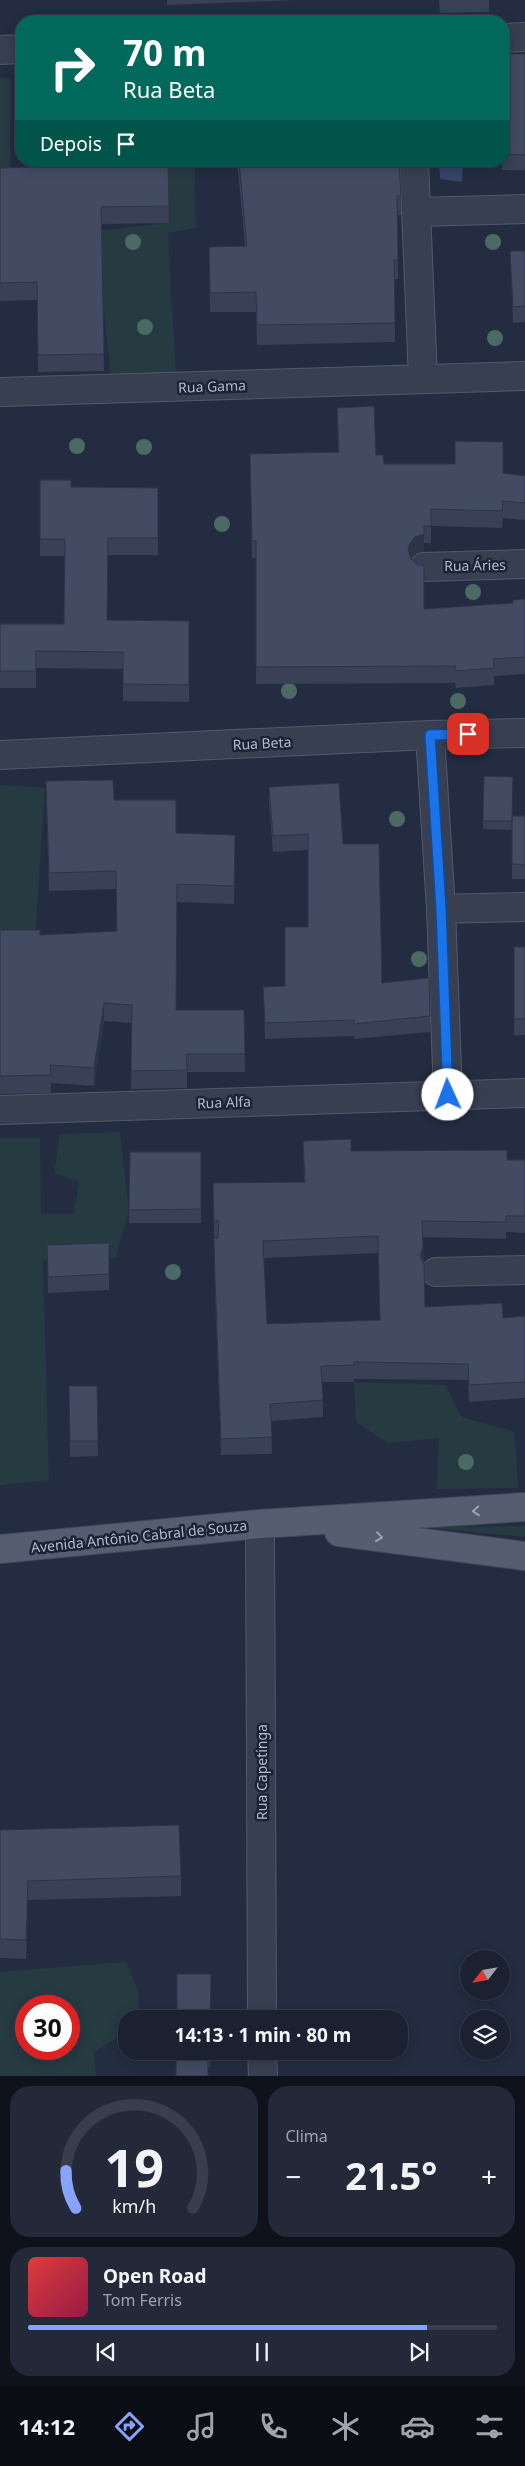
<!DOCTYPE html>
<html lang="pt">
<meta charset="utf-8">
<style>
body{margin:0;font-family:"Noto Sans",sans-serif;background:#242939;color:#f1f3f6;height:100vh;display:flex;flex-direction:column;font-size:19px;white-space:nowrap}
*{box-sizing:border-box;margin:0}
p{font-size:16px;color:#a0a3ab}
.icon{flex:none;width:28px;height:28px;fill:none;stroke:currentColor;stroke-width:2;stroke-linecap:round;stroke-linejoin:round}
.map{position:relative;height:2076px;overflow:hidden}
.sheet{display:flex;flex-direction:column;gap:10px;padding:10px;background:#0f121b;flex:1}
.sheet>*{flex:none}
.guide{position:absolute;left:15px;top:15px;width:495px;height:152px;border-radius:20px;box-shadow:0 2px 12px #0003,0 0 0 1px #393e4d;background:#00695c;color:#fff;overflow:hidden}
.needle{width:32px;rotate:239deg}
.fabs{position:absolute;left:460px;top:1950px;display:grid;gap:10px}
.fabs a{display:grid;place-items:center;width:50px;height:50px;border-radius:50%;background:#1b2131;box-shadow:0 2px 12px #0003,0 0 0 1px #393e4d;font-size:25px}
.speed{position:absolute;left:15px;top:1995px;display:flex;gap:10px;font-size:25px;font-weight:700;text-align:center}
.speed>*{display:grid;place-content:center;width:65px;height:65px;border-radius:50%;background:#1b2131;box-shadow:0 2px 12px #0003,0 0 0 1px #393e4d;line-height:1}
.speed .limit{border:8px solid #d22;background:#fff;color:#111}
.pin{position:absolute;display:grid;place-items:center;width:42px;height:42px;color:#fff;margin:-21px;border-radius:10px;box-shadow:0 2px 8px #0006}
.me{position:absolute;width:55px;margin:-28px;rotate:358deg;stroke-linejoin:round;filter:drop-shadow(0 0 4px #0008)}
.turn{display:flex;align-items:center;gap:18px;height:105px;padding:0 25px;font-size:22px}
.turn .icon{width:65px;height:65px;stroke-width:2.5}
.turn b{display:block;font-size:35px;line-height:42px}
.then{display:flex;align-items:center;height:48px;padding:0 25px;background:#0003;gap:10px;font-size:19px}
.big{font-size:38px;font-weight:700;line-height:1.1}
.sheet .widget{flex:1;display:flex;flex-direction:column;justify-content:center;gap:8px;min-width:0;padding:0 18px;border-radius:20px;background:#242939}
.sheet .dial{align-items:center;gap:0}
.dial svg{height:130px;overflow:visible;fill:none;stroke:#393e4d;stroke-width:7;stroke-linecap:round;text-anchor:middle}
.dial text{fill:#f1f3f6;stroke:none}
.song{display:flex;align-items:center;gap:15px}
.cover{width:60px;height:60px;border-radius:8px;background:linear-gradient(135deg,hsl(0 70% 55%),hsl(340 70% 35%))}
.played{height:5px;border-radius:2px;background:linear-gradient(90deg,#88a3fc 85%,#393e4d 85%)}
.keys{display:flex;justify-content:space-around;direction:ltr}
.heat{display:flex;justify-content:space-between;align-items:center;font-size:28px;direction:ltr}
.sheet .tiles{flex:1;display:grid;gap:10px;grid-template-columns:1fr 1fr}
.widget:last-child{grid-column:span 2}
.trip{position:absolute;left:118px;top:2010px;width:290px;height:50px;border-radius:20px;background:#1b2131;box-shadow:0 2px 12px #0003,0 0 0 1px #393e4d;font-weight:700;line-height:50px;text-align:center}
.menu{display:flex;height:80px;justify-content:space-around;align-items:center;background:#0b0d14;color:#a0a3ab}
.menu .icon{width:35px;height:35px}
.menu .active{color:#88a3fc}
.menu b{font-size:22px;color:#f1f3f6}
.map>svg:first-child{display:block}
.green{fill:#263a42;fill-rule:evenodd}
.water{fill:#374468}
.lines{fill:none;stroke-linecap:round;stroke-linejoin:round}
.minor-casing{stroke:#53596b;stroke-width:30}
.major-casing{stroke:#42475a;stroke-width:30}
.minor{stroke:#383f50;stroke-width:28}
.major{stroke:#565d70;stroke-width:28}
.tree{fill:#4b6a63}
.wall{fill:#3a4055;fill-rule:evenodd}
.shaded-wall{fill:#2f3445}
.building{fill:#434b63;stroke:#2f3445;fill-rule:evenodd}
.oneway{stroke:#9da3b4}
.route-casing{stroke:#114b97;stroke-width:12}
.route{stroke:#1a73e8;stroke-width:9}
.labels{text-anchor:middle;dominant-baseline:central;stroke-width:5;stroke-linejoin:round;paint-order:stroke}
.street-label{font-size:14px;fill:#b5bacb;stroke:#1d2336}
</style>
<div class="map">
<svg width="525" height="2076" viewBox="0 0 525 2076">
<rect width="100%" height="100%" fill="#242c41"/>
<path class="green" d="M0 78H11L10 185 0 186Z
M168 161H195L196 228 168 233 176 374 111 378 95 231 169 223Z
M0 785 45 788 35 940 0 944Z
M120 1132 129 1212 115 1258 43 1260 49 1480 0 1485V1138H40L41 1214H74L79 1181 54 1173 60 1134Z
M354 1382 445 1385 462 1417 515 1432 518 1488 436 1489 439 1438 387 1443 356 1422Z
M525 1526V1537L421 1527Z
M126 1962 139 1993 138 2019H126V2032L94 2052 96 2076H0V1972ZM26 2006H69V2049H26Z"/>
<path class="water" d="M439 161H463L462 182 440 179Z"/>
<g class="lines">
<g class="minor-casing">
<path id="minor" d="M504 38 525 37
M0 50 21 49
M414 161 423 379
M416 212 525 209
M0 392 525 376
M424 567 525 564
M430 735 441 909 448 1095
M0 755 430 735 525 733
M441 909 525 907
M0 1110 525 1093
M436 1272 525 1270
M260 1524 262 2019
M262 2051 263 2076"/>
</g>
<g class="major-casing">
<path id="major" d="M339 1532 525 1556
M0 1549 260 1524 525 1507"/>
</g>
<use href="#minor" class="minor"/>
<use href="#major" class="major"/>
</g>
<g class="tree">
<circle cx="133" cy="242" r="8"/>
<circle cx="493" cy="242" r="8"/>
<circle cx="145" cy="327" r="8"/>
<circle cx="495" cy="338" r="8"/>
<circle cx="77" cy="446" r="8"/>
<circle cx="144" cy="447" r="8"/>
<circle cx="222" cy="524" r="8"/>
<circle cx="473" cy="592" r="8"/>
<circle cx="289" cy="691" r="8"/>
<circle cx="458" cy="701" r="8"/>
<circle cx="397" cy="819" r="8"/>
<circle cx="419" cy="959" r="8"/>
<circle cx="173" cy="1272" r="8"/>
<circle cx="466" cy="1462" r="8"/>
</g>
<path class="wall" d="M167 0H297L167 5Z
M439 0H489V12L440 13Z
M504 54H525V170H502V161H504Z
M168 161 169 223 102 224 104 371 38 372 37 300 0 301V168Z
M237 161H399L401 215H398V279H395V342L257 345 256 312H210L209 247 245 246Z
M510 251H525V322L513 323Z
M337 408 384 464 525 476V520L503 518 502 528 431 526V543H424V551L415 554 411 559 424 609 513 603 525 599V674L494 676V685L456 688 455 683 256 684V558H252L250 454 338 452Z
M40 480 71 487 158 488V555H108L107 620 189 621V702L123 701V669L36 668V688H0V624H64L65 556H40Z
M484 776 512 816H525V879H512V830L483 829Z
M46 781 114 800 176 833 235 853 234 904 177 902 176 1010H244L245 1072H187V1088L131 1089 132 1023 104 1021 94 1086 51 1083V1093L0 1094V930L40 935 116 931V889L49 891Z
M269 787 343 844 382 983 430 1016V1032L354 1039V1036L265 1039 263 987 285 986 308 927V850L273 852 269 803Z
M514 947H525V1035H514Z
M303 1141 351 1151 507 1160H525V1233L506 1232V1239L423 1237 425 1307 503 1318 525 1316V1398L469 1402 468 1380 354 1379V1382H322L323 1400V1417L271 1421 272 1454 221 1455 215 1295 214 1238 218 1237H214L213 1183 304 1182ZM378 1253 380 1320 267 1324 264 1258Z
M130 1152H201V1223H129Z
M47 1245 109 1274V1290L48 1293Z
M69 1386H97L98 1456 70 1457Z
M0 1830 181 1876V1896L28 1900 26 1959 0 1958Z
M176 2051H210V2067H208Z"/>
<path class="shaded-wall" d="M424 534V551L415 554 410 560 408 550 410 543 415 537Z
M235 835V853L234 904V886Z
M104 1003V1021L94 1086V1068Z
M423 1247V1263L420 1256Z
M28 1881V1900L26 1959V1940Z"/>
<path class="building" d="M504 54H525V155L504 154Z
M43 161H168L169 206 101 207 104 354 38 355 37 282 0 283V168L43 167Z
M239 161H399L401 196H397L398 260H394L395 323 257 325 256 292 210 293 209 247 247 246Z
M510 251H525V306L513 307Z
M374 406 376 455H383L384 464H455V441L503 442V473L525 476V503L503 501 502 511 431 509V526H424V534L415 537 410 543 408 550 411 559 417 564 424 566V609L513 603V600L525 599V657L493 659 494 668 456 671 455 666 256 667V541H252L250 454 339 452 337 408Z
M40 480H71V487L158 488V538H108L107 620 189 621V685L123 684V652L36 651V671H0V624H64L65 539H40Z
M484 776 513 777 512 821H483Z
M113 780 114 800H176V833L235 835 234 886 177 884 176 1010H244L245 1054H186L187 1070 131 1071 132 1005 104 1003 94 1068 50 1065 51 1075 0 1076V930H40V935L117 931 116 871 49 873 46 781Z
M339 783 343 844H379L382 983 429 978 430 1016 354 1024V1020L265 1023 263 987 285 986V927H308V834L273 836 269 787Z
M512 816H525V865L512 864Z
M514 947H525V1019H514Z
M351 1139V1151L507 1150V1160H525V1216H506V1222L422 1221 423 1247 420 1256 424 1264 425 1307 502 1303 503 1318 525 1316V1382L469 1385 468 1364 354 1362V1365L321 1366 323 1400 270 1404 272 1437 221 1439 215 1278 214 1238H218L219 1221 214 1220 213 1183 305 1182 303 1141ZM378 1236 380 1320 267 1324 263 1241Z
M130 1152H201V1209L129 1210Z
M109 1243V1274L48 1277 47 1245Z
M69 1386H97L98 1441H70Z
M179 1825 181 1876 28 1881 26 1940 0 1939V1830Z
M177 1974H211L210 2019H177Z
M176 2051H208V2076H176Z"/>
<defs><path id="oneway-chevron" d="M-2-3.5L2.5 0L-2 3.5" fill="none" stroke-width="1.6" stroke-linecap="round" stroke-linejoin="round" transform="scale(1.25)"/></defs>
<g class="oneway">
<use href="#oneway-chevron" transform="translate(476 1511) rotate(176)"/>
<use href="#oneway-chevron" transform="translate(379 1537) rotate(7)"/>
</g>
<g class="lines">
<g class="route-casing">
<path id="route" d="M448 1095 441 909 430 735 468 734"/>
</g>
<use href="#route" class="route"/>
</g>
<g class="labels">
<g class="street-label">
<text transform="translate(212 386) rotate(-2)">Rua Gama</text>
<text transform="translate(475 565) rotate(-1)">Rua Áries</text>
<text transform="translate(262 743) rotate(-3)">Rua Beta</text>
<text transform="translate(224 1102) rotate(-2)">Rua Alfa</text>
<text transform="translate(139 1536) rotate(-6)">Avenida Antônio Cabral de Souza</text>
<text transform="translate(261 1772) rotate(-90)">Rua Capetinga</text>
</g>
</g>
</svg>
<div class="fabs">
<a><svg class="needle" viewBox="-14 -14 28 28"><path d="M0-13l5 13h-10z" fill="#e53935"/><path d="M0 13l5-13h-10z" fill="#a0a3ab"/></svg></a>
<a><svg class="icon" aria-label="layers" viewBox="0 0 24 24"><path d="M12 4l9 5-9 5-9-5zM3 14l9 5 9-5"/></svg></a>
</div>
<div class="speed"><div class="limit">30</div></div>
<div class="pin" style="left:468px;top:734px;background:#d93025"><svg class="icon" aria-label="arrive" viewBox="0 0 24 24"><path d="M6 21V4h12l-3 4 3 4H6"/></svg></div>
<svg class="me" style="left:448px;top:1095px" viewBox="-20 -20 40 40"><circle r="19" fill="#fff"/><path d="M0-13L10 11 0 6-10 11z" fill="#1a73e8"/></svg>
<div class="trip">14:13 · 1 min · 80 m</div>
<div class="guide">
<div class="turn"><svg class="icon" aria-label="right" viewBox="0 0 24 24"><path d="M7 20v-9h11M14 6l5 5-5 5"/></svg><div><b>70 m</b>Rua Beta</div></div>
<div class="then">Depois<svg class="icon" aria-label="arrive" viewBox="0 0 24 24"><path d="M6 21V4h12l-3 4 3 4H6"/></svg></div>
</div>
</div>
<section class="sheet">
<div class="tiles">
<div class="widget dial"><svg viewBox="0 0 100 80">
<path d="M14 69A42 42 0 1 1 86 69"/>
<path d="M14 69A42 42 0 0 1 8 46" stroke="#88a3fc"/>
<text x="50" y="56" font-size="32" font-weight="700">19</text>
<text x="50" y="72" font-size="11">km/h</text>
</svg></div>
<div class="widget"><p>Clima</p>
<div class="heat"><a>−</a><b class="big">21.5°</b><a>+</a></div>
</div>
<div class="widget">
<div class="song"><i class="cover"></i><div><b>Open Road</b><p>Tom Ferris</p></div></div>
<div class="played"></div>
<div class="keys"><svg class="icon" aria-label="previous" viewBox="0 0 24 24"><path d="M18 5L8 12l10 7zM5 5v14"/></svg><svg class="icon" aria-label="pause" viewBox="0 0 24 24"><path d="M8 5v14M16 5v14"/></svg><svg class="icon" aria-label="next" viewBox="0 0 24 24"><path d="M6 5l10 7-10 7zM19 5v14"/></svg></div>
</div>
</div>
</section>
<nav class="menu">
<b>14:12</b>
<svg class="icon active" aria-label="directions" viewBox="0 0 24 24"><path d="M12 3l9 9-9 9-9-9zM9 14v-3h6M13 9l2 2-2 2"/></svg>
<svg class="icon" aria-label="music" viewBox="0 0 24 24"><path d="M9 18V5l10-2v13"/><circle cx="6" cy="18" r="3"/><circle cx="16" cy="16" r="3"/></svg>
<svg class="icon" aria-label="phone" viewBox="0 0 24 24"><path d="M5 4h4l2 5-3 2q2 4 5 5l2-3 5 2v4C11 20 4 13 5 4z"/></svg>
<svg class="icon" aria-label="climate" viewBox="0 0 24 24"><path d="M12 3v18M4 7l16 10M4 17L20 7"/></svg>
<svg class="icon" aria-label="car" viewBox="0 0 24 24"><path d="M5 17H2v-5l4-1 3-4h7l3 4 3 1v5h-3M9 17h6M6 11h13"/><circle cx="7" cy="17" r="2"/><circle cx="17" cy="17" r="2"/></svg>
<svg class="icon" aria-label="filters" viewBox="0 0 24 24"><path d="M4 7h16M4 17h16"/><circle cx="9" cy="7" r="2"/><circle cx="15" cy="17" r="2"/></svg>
</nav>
